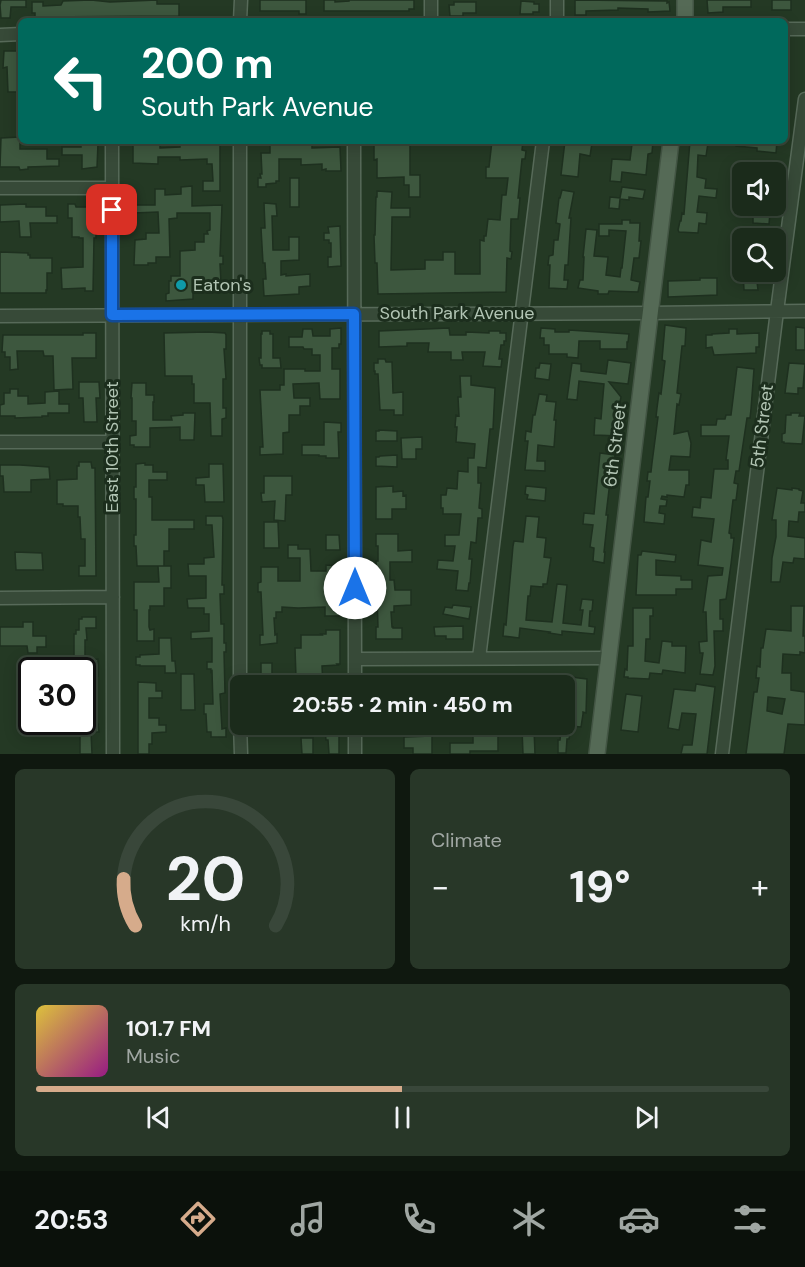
<!DOCTYPE html>
<meta charset="utf-8">
<style>
body{margin:0;font-family:"DM Sans",sans-serif;background:#283728;color:#f1f3f6;height:100vh;display:flex;flex-direction:column;font-size:22px;white-space:nowrap}
*{box-sizing:border-box;margin:0}
p{font-size:20px;color:#a0a7a3}
.icon{flex:none;width:33px;height:33px;fill:none;stroke:currentColor;stroke-width:2;stroke-linecap:round;stroke-linejoin:round}
.map{position:relative;height:754px;overflow:hidden}
.details{display:flex;flex-direction:column;gap:15px;padding:15px;background:#0f180f;flex:1}
.details>*{flex:none}
.hud{position:absolute;left:18px;top:18px;width:770px;height:126px;border-radius:9px;box-shadow:0 3px 15px #0003,0 0 0 2px #39473a;background:#00695c;color:#fff;overflow:hidden}
.tools{position:absolute;left:732px;top:162px;display:grid;gap:12px}
.tools a{display:grid;place-items:center;width:54px;height:54px;border-radius:9px;background:#1b2b1b;box-shadow:0 3px 15px #0003,0 0 0 2px #39473a;font-size:30px}
.speed{position:absolute;left:18px;top:657px;display:flex;gap:12px;font-size:30px;font-weight:700;text-align:center}
.speed>*{display:grid;place-content:center;width:78px;height:78px;border-radius:50%;background:#1b2b1b;box-shadow:0 3px 15px #0003,0 0 0 2px #39473a;line-height:1}
.speed .limit{border:3px solid #111;border-radius:9px;background:#fff;color:#111}
.pin{position:absolute;display:grid;place-items:center;width:51px;height:51px;color:#fff;margin:-26px;border-radius:12px;box-shadow:0 3px 9px #0006}
.me{position:absolute;width:66px;margin:-33px;rotate:0deg;stroke-linejoin:round;filter:drop-shadow(0 0 4px #0008)}
.turn{display:flex;align-items:center;gap:21px;height:126px;padding:0 24px;font-size:27px}
.turn .icon{width:78px;height:78px;stroke-width:2.5}
.turn b{display:block;font-size:42px;line-height:51px}
.big{font-size:45px;font-weight:700;line-height:1.1}
.details .widget{flex:1;display:flex;flex-direction:column;justify-content:center;gap:9px;min-width:0;padding:0 21px;border-radius:9px;background:#283728}
.details .dial{align-items:center;gap:0}
.dial svg{height:156px;overflow:visible;fill:none;stroke:#39473a;stroke-width:7;stroke-linecap:round;text-anchor:middle}
.dial text{fill:#f1f3f6;stroke:none}
.song{display:flex;align-items:center;gap:18px}
.cover{width:72px;height:72px;border-radius:9px;background:linear-gradient(135deg,hsl(50 70% 55%),hsl(310 70% 35%))}
.played{height:6px;border-radius:3px;background:linear-gradient(90deg,#d6ab8b 50%,#39473a 50%)}
.keys{display:flex;justify-content:space-around;direction:ltr}
.heat{display:flex;justify-content:space-between;align-items:center;font-size:33px;direction:ltr}
.details .tiles{flex:1;display:grid;gap:15px;grid-template-columns:1fr 1fr}
.widget:last-child{grid-column:span 2}
.trip{position:absolute;left:230px;top:675px;width:345px;height:60px;border-radius:9px;background:#1b2b1b;box-shadow:0 3px 15px #0003,0 0 0 2px #39473a;font-weight:700;line-height:60px;text-align:center}
.dock{display:flex;height:96px;justify-content:space-around;align-items:center;background:#0b110b;color:#a0a7a3}
.dock .icon{width:42px;height:42px}
.dock .active{color:#d6ab8b}
.dock b{font-size:27px;color:#f1f3f6}
.map>svg:first-child{display:block}
.building{fill:#3d573e;stroke:#1e301f;stroke-width:1.5;fill-rule:evenodd}
.lines{fill:none;stroke-linecap:round;stroke-linejoin:round}
.minor-casing{stroke:#576a59;stroke-width:15}
.major-casing{stroke:#435544;stroke-width:18}
.minor{stroke:#374a38;stroke-width:12}
.major{stroke:#556a56;stroke-width:15}
.route-casing{stroke:#114b97;stroke-width:15}
.route{stroke:#1a73e8;stroke-width:10}
.culture-dot{fill:#0f9aa8;stroke:#1c2e1d;stroke-width:2}
.labels{text-anchor:middle;dominant-baseline:central;stroke-width:6;stroke-linejoin:round;paint-order:stroke}
.poi-label{font-size:18px;fill:#b2c5b4;stroke:#1c2e1d;text-anchor:start}
.street-label{font-size:18px;fill:#b2c5b4;stroke:#1c2e1d}
</style>
<div class="map">
<svg width="805" height="754" viewBox="0 0 805 754">
<rect width="100%" height="100%" fill="#243924"/>
<path class="building" d="M1 0H26V7H11L10 18H1L0 5Z
M91 0 110 2 157 0V4H179V16L35 17V13H32V2H43V6L61 5 63 1Z
M260 0H306V14H299V11H260Z
M324 0H335V2L349 1V0H414V9H409V11H324Z
M575 0 667 1V3L669 2 670 11 648 12V9L618 8V10L586 11V15H575Z
M707 0H751V7H723V12L708 13Z
M772 0H791V10H772Z
M521 1 534 2V4H539V12H533V14H520Z
M454 2H476V13H463V16H450L449 5H454Z
M4 51H21V67H18V92H8L7 67 3 68Z
M20 137V149H47V159H59V166L28 167V169L20 170 19 167H0L1 138Z
M81 141H95V143H98L97 167 82 169V155H62V147H81Z
M133 141H160V148L180 147V141H220V191H203V181H213L212 164H207V159L180 160V157H158V164L133 163Z
M270 141H312V148L340 147 341 171H326V169L322 170V164L301 165V159H279V181H276V183L266 184V187H258V178H261L260 174H262L261 153H270Z
M374 141H410V175H420V197H409V185H404V177L377 178V159L374 160Z
M492 141H523L522 150 526 151 525 159H522L518 198H520L518 219H511L510 251 512 252 511 259 507 258 506 292 378 294 377 263H375L374 235H375L376 197H377V191L392 192 391 208H410V217H392L391 270 425 269V260H443V252H455V274H480V240L484 241V236H486L488 219 500 220 502 195H506L508 178H486V167H489Z
M565 141 592 143 590 156 580 154 578 177 561 175Z
M642 141H653L652 153 648 154 646 175 622 172 621 182 610 181 612 159 630 160 632 144 642 145Z
M690 141 708 143 706 156 698 155 697 177 706 179 705 188 717 189 716 198 699 196 697 212 707 213 706 224 699 223 698 233 679 232 678 230 680 221H681L682 213 684 214Z
M736 141H777L776 153 757 151V148L736 146Z
M290 178H299V207H290Z
M192 186V206L222 205 220 256H223V264H220L221 283H224V292H211V289H209L208 282H193V299L166 301V294L169 293V281H171V276H180V251L195 250V242H204V234H208L207 231 210 230V213H177V218L169 219 170 257H156V263H148V265H134L135 240 146 239V233H159L158 212 133 213V205H155V189H165V195L181 194V187Z
M622 187 645 190 643 199 629 197V200L620 199 619 209 609 208 610 197 620 198Z
M562 190 574 192 569 218H571L568 265H565L564 280H568L567 289 549 288 550 265H548L549 256 553 255 554 240H558L560 224 556 223 559 198H560Z
M264 203 276 204 277 216H272L273 250H289V237H299V260L281 261V275L286 274V276L310 274V286L299 287V294L264 296 263 279H266L265 263H263L261 228H265Z
M26 204V207H46V216H57V223H30L31 237H20L19 221 0 222V205Z
M68 204H75L76 207H96V238H94L93 291H85V288L62 289 61 268 83 267V238H79V237H72V218H68Z
M753 212 770 213 769 224 753 223Z
M622 220H630V223H640L639 241H641L639 258H634L631 280 640 282 638 292 609 291 608 294H598V291L578 288 580 280H583L584 257H583L586 229 597 230 594 256 608 257 606 275 620 277 621 268H622L626 231 609 230V236H599V224H622Z
M340 226 341 266 328 267V257H331V243H329V240H324V233H329L328 227Z
M0 252 28 253V255H30V258H52V273H47V290H46V293H0Z
M743 272H754L755 282H757L758 290H744Z
M700 278H717V295L668 297V281L700 280Z
M665 325 686 328 685 346H682L677 393 681 394 679 405 677 404 674 434 688 431 691 443 690 457 671 456 669 470H689V485H686L684 497 667 495V497L662 496 661 499 667 500 666 506H660L659 513 665 514 664 524 644 522 646 497H648L650 481H647L648 472H651L652 463 658 417H656L657 408 659 393 661 394 665 361 662 360Z
M796 327 805 328V350H796Z
M341 328V344H339V348H332V369H340V399H320L319 383 293 384 294 398H310V406H300V415H289V432L283 433V454L260 455V447H263L260 390H280V385H284V369H305V371H320V355H312V349H304L303 347H289V337H302L303 329H312L313 336H330V329Z
M449 328 450 335H466V332L489 333V331H500V333H506V341H504V345H501L499 359H502L501 367 483 366 485 352H462L463 360H451V352H428L429 343H407V346L379 347V331Z
M541 328 555 329V332H569V330L629 334 628 342H627V349H600V341H579L578 358 567 357V354H549V345H544V338H540Z
M729 329H737V334L759 333V347H756V353L714 355 712 347 706 348V335H712V334L729 333Z
M262 331H270V334H273V358H280L281 368H262V365H260L259 358H261V334H262Z
M208 332 225 333 226 335V349H224L226 379H223V408H226V418L222 419V436H211L210 403H194V384H192V376H165L164 333Z
M83 333H96V358H72L73 389 54 390 53 356H44L43 351H17L18 369 10 370V357H5V352H2L3 335H83Z
M378 359H385L386 362H392L393 393 403 392V415H394V410H380L378 374H375V371H374V363H378Z
M608 360 631 363 628 384 609 382 621 397 618 412 621 413 620 436 594 435 595 418 601 419 604 384 579 381 577 400 567 399 572 363 581 364V371L606 374Z
M540 363 551 364 549 380 535 378 536 368H539Z
M789 363 805 364 803 388H798V394L785 393Z
M737 367 754 369 751 409 750 418H747L739 471H736L734 483 738 484 736 500H733L729 533 731 534V538H734L731 564 726 599 720 600V619H723V631H714L715 666 713 675 700 674 703 653H700L699 642 707 641 706 612H703L708 576 722 575 723 568 698 565 701 540 711 542 714 519 692 517 693 507 700 508 701 497 711 498 714 469H728V460H726L729 436H701V425H716L717 419H725L726 415H731Z
M460 376H471V385L495 388 493 429H490L486 468 478 467V483H481L479 508 482 509V518H478L476 543 471 542 469 559H472L470 583H469L468 591 456 590 458 571 437 569 438 560 453 561 455 546H445V535H459L461 514H443V508H441V495H446L447 488 457 489 458 471 468 472V458H474L475 444 456 442 457 427H455L456 415 459 416 458 397H461Z
M79 382H99L100 398H96L97 422H84L83 398H79Z
M132 383H146V395H154V402H153V420H172L171 416 183 415V413H195L194 440H180V427L150 428V447H134V445H130V436L136 435V421H132V398H131Z
M10 389H18V396H28V404L45 403V392L59 391V404H69V413H48V416H42V417L15 418V416H0V405L4 404V393H10Z
M539 394 547 395 546 401 556 402 554 420H556L554 447 538 445 537 461H545V471L525 470 528 441H525L526 431 531 432 533 415H535Z
M791 413H800L799 416H805L802 444 784 443V442H782V434L785 433 786 415H791Z
M324 422 341 423V432H338L339 458H326V456H319V455H302V445H324Z
M379 430 397 431V441H376V431H379Z
M422 437V449H416V459H402L401 438Z
M600 453 615 455 614 463H612L611 473 606 515H608L604 552H605L604 563 593 561 594 548 590 547 593 525 583 524 584 513 594 514Z
M397 455V467L376 466V457H379L380 456Z
M79 462H91L92 468H95L96 576H79V566H85V539H81L80 517H78V506H63V504H57V480L77 479V466H79Z
M145 463V465H153V472H167V480H149V497H152V520H194V529H169V551H164V566H137L136 546H134V535H136V499H134V487H136V464Z
M209 464H223L224 502H205L204 485H196V478L209 477Z
M0 465H20L49 467 50 479 31 480V492H4L3 476H0Z
M264 476H292V495H286L285 521 274 520 275 501 262 502 261 493H264Z
M393 486V492L403 491V496L406 495V509H392V519H376V487Z
M526 486 546 488 545 501 527 499 528 495 525 494Z
M777 488 792 490V488L799 489V490L803 491 801 503H805V512H799L798 522 789 521 788 536 805 538V559L794 558 793 563 783 562 780 582H771L772 558 776 537V520H772Z
M206 516H222L223 519 222 585H224V594H220L221 624H224V643H226V652H224L225 693 220 694 222 729 226 728V737H211V732H207L206 714H204V704H213L212 671 211 672V669H207V662H212V638L191 639V632L209 631V614H204V608H188L187 599 206 598V576H189L188 564H204V558L214 557 212 525H206Z
M526 516 539 517 537 537 546 538 544 557 551 558 547 584H543V587L531 586 530 596H528L526 620 552 622 557 584 567 585 563 623 581 625 583 610H580L582 599 593 600 592 611H590L589 626 595 627 594 634 562 631V635L549 633 550 632 520 628 519 638 503 636 504 624 506 625 513 546 514 541 523 542Z
M264 522H278L279 548H264Z
M376 534H398V551L412 550V562H390V580H394L395 590H411V605L394 606V612H391L392 627H393V628H402V639H376V627H378L376 561H378V546H376Z
M326 535H339L340 550H326Z
M288 545H298V549H310L311 571H326V565L343 566 342 592H338L339 616H325V607L298 608 282 607V612H276V618H274L275 635 277 634V643L260 645V635H263L261 592H258V583L261 582V567H278V581H300V558H288Z
M642 551 676 555 675 562 656 560V575L681 576V580H692V589H676V595H636L638 555H641Z
M15 552 42 553 43 570H16Z
M158 566H171V588H164V606H150V610H149V627L150 630 154 629V641H137V610H134V582H159Z
M453 605 471 607 469 619 443 614 445 607 452 608Z
M791 606H804L803 636H805V653L800 652V655L783 654 782 673H791V690L805 692V725L788 724 784 754H746L754 692H757L759 678H756L757 666 760 667 761 648H763L766 629 791 631ZM768 697 785 699 782 714 767 711Z
M633 608H653V616H650V639H646L645 661 659 663 662 641 672 642V646H686L685 673 663 670 662 674 650 673 649 679 628 678V677H624L625 669 627 670 628 646H633Z
M82 617H96V628H86L87 640H85V660L98 659V676H82V663H74V634H76V630H79V619H82Z
M23 622H33V636H46V647H37V653H28L27 646H0V627H23Z
M463 626V639H446V636H435L434 627Z
M326 630H340V664H337L338 665 322 666 323 686 292 685V677H296L295 648H301V635H322L321 634H326Z
M159 638H171L172 661H175L176 673H165V666H140V665H136V657H140V655L159 654Z
M261 663H272V685H261Z
M181 674H194L195 710H181Z
M537 675V686H508V676Z
M379 677H416V686H379Z
M571 677 587 679 586 713 583 712V714L581 727 571 726 569 739H567L566 753H558V740H560L562 724H564V722H567L568 724Z
M138 682 156 683V691H162V698H149V718H159V725H166V732L152 733V744H149V754H138Z
M696 684 715 687 707 754H681L683 745H692L696 714 682 713 679 730 668 728 674 689 695 691Z
M626 694 642 696 638 732 621 730Z
M84 724H98L99 732H91L92 754H80V726H84Z
M473 726H483V734L498 733V751H470V754H450V743H473Z
M339 729V754H329L328 740H326L325 730Z
M522 729H534L535 754H523Z
M432 736V754H413V748H404V737Z
M301 738H313V754H302Z"/>
<g class="lines">
<g class="minor-casing">
<path id="minor" d="M240 21 241 0
M431 21V0
M557 21V0
M784 29H805
M0 35 21 34
M112 141 113 754
M240 141V686
M354 141 355 686
M0 188H112
M0 316 650 313 805 311
M0 442H112
M0 598 113 597
M479 658 543 141
M355 659 609 658
M240 724 241 754
M355 724V754
M722 754 777 311 805 99"/>
</g>
<g class="major-casing">
<path id="major" d="M685 21V0
M597 754 671 141"/>
</g>
<use href="#minor" class="minor"/>
<use href="#major" class="major"/>
</g>
<g class="lines">
<g class="route-casing">
<path id="route" d="M112 210V315L354 314 355 588"/>
</g>
<use href="#route" class="route"/>
</g>
<circle class="culture-dot" cx="181" cy="285" r="6"/>
<g class="labels">
<g class="poi-label">
<text x="193" y="285">Eaton's</text>
</g>
<g class="street-label">
<text x="457" y="313">South Park Avenue</text>
<text transform="translate(762 426) rotate(-83)">5th Street</text>
<text transform="translate(615 445) rotate(-83)">6th Street</text>
<text transform="translate(112 447) rotate(-90)">East 10th Street</text>
</g>
</g>
</svg>
<div class="tools">
<a><svg class="icon" aria-label="sound" viewBox="0 0 24 24"><path d="M4 9h4l5-4v14l-5-4H4zM17 9q2 3 0 6"/></svg></a>
<a><svg class="icon" aria-label="search" viewBox="0 0 24 24"><circle cx="10" cy="10" r="6"/><path d="M15 15l6 6"/></svg></a>
</div>
<div class="speed"><div class="limit">30</div></div>
<div class="pin" style="left:112px;top:210px;background:#d93025"><svg class="icon" aria-label="arrive" viewBox="0 0 24 24"><path d="M6 21V4h12l-3 4 3 4H6"/></svg></div>
<svg class="me" style="left:355px;top:588px" viewBox="-20 -20 40 40"><circle r="19" fill="#fff"/><path d="M0-13L10 11 0 6-10 11z" fill="#1a73e8"/></svg>
<div class="trip">20:55 · 2 min · 450 m</div>
<div class="hud">
<div class="turn"><svg class="icon" aria-label="left" viewBox="0 0 24 24"><path d="M17 20v-9H6M10 6l-5 5 5 5"/></svg><div><b>200 m</b>South Park Avenue</div></div>
</div>
</div>
<section class="details">
<div class="tiles">
<div class="widget dial"><svg viewBox="0 0 100 80">
<path d="M14 69A42 42 0 1 1 86 69"/>
<path d="M14 69A42 42 0 0 1 8 45" stroke="#d6ab8b"/>
<text x="50" y="56" font-size="32" font-weight="700">20</text>
<text x="50" y="72" font-size="11">km/h</text>
</svg></div>
<div class="widget"><p>Climate</p>
<div class="heat"><a>−</a><b class="big">19°</b><a>+</a></div>
</div>
<div class="widget">
<div class="song"><i class="cover"></i><div><b>101.7 FM</b><p>Music</p></div></div>
<div class="played"></div>
<div class="keys"><svg class="icon" aria-label="previous" viewBox="0 0 24 24"><path d="M18 5L8 12l10 7zM5 5v14"/></svg><svg class="icon" aria-label="pause" viewBox="0 0 24 24"><path d="M8 5v14M16 5v14"/></svg><svg class="icon" aria-label="next" viewBox="0 0 24 24"><path d="M6 5l10 7-10 7zM19 5v14"/></svg></div>
</div>
</div>
</section>
<nav class="dock">
<b>20:53</b>
<svg class="icon active" aria-label="directions" viewBox="0 0 24 24"><path d="M12 3l9 9-9 9-9-9zM9 14v-3h6M13 9l2 2-2 2"/></svg>
<svg class="icon" aria-label="music" viewBox="0 0 24 24"><path d="M9 18V5l10-2v13"/><circle cx="6" cy="18" r="3"/><circle cx="16" cy="16" r="3"/></svg>
<svg class="icon" aria-label="phone" viewBox="0 0 24 24"><path d="M5 4h4l2 5-3 2q2 4 5 5l2-3 5 2v4C11 20 4 13 5 4z"/></svg>
<svg class="icon" aria-label="climate" viewBox="0 0 24 24"><path d="M12 3v18M4 7l16 10M4 17L20 7"/></svg>
<svg class="icon" aria-label="car" viewBox="0 0 24 24"><path d="M5 17H2v-5l4-1 3-4h7l3 4 3 1v5h-3M9 17h6M6 11h13"/><circle cx="7" cy="17" r="2"/><circle cx="17" cy="17" r="2"/></svg>
<svg class="icon" aria-label="filters" viewBox="0 0 24 24"><path d="M4 7h16M4 17h16"/><circle cx="9" cy="7" r="2"/><circle cx="15" cy="17" r="2"/></svg>
</nav>
